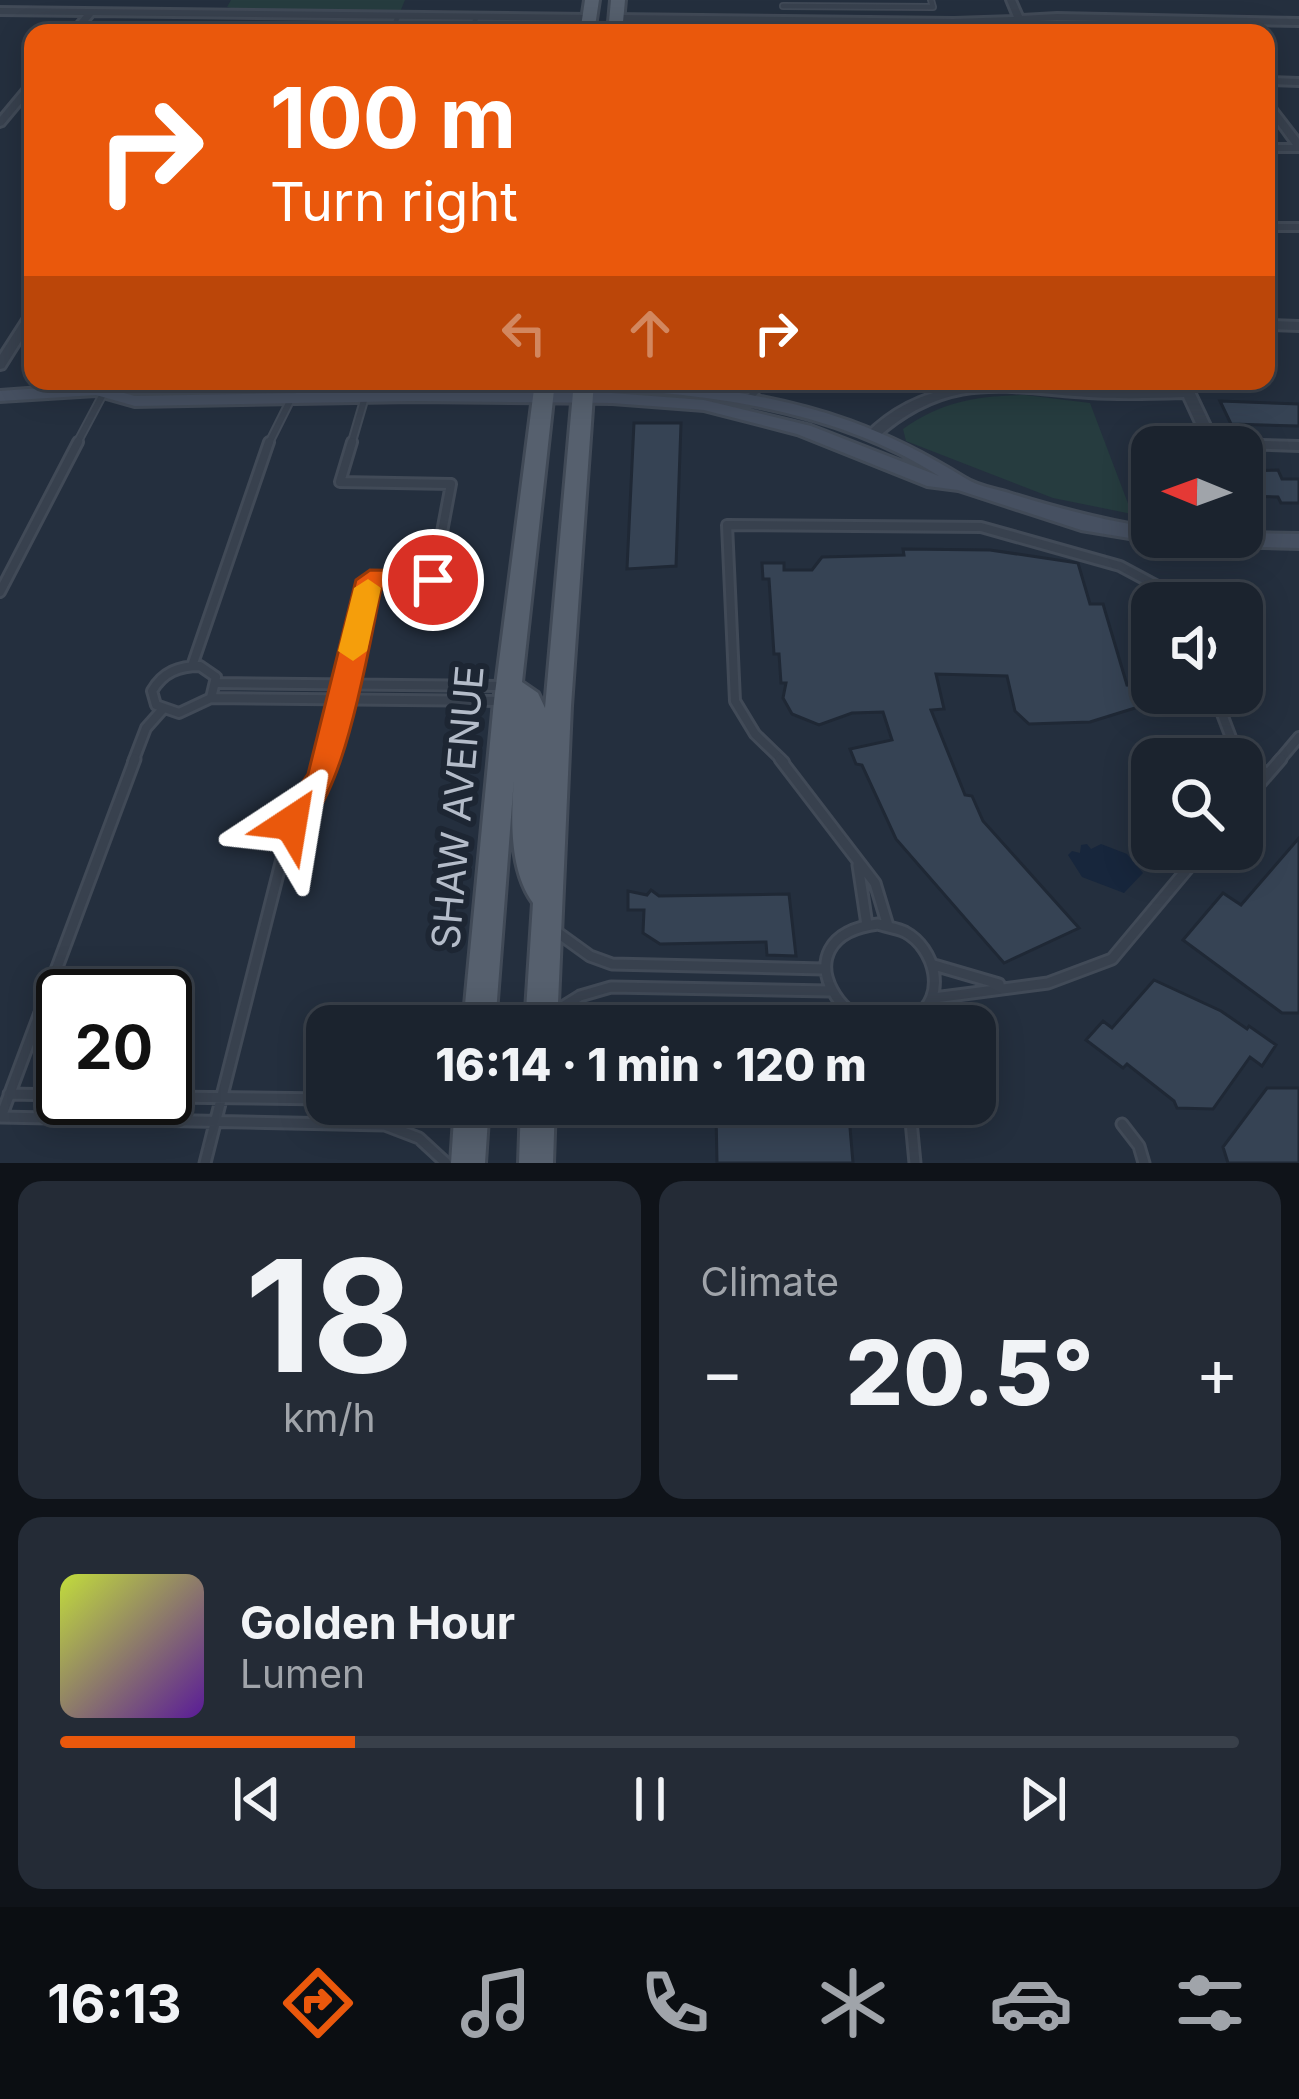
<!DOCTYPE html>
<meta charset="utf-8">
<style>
body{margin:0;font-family:Inter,sans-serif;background:#242b36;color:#f1f3f6;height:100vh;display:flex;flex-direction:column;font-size:45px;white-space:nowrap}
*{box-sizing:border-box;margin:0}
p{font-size:39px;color:#a0a4aa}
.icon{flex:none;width:66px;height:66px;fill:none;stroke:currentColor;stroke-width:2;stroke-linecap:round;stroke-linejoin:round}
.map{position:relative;height:1163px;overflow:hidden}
.panel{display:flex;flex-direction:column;gap:18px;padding:18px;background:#0f1319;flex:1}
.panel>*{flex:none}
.banner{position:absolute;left:24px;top:24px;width:1251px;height:366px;border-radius:24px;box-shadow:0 6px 30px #0003,0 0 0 3px #39404a;background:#ea580c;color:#fff;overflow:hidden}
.needle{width:78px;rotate:271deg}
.controls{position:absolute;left:1131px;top:426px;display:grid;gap:24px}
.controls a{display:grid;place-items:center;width:132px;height:132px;border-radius:24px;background:#1b232e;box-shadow:0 6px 30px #0003,0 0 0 3px #39404a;font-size:60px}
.speed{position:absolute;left:36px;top:969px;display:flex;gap:24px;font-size:60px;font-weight:700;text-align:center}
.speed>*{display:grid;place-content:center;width:156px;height:156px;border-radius:50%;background:#1b232e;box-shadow:0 6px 30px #0003,0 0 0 3px #39404a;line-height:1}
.speed .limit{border:6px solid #111;border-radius:18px;background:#fff;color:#111}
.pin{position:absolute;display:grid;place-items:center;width:102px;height:102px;color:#fff;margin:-51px;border:6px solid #fff;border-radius:50%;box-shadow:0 3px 12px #0007}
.me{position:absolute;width:132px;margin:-66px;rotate:33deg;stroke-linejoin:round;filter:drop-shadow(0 0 9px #0008)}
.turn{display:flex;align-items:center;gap:42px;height:252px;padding:0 48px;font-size:54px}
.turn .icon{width:156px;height:156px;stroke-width:2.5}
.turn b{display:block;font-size:84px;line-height:102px}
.lanes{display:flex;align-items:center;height:114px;padding:0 48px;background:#0003;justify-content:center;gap:60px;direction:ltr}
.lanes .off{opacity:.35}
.big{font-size:90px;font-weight:800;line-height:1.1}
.panel .tile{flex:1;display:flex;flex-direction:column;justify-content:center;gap:18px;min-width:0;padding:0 42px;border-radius:24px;background:#242b36}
.panel .dial{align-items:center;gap:0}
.dial b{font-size:156px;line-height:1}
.song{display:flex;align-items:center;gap:36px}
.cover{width:144px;height:144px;border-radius:18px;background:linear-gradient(135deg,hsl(70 70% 55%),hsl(270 70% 35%))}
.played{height:12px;border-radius:6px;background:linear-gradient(90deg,#ea580c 25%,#39404a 25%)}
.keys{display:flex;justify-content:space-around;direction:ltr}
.heat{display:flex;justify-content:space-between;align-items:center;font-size:66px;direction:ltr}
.panel .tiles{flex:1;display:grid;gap:18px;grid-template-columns:1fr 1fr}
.tile:last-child{grid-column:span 2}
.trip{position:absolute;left:306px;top:1005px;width:690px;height:120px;border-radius:24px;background:#1b232e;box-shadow:0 6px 30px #0003,0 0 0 3px #39404a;font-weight:800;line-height:120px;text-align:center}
.tab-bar{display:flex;height:192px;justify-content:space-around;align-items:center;background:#0b0e12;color:#a0a4aa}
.tab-bar .icon{width:84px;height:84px}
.tab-bar .selected{color:#ea580c}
.tab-bar b{font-size:54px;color:#f1f3f6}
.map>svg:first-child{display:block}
.green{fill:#263c3f}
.water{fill:#17263c}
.building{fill:#364354;stroke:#1f2835;stroke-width:3}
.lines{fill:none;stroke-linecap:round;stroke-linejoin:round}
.service-far3-casing{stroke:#414a57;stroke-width:8}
.service-far2-casing{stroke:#414a57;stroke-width:10}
.service-far1-casing{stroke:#414a57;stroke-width:14}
.service-casing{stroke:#414a57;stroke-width:15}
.minor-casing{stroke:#414a57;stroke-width:6}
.secondary-casing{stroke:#414a57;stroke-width:6}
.primary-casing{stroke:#414a57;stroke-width:6}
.service-far3{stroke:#38414e;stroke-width:4.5}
.service-far2{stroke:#38414e;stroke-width:6}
.service-far1{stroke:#38414e;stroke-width:8}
.service{stroke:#38414e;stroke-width:9}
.minor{fill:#38414e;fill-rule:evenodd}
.secondary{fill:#465061;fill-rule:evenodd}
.primary{fill:#56606e;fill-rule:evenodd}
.route{fill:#ea580c;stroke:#983908;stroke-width:3}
.slow{fill:#f59e0b}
.labels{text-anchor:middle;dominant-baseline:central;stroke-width:12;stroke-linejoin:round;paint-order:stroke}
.street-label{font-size:39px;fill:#b4bcc9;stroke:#1d2633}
</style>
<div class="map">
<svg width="1299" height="1163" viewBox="0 0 1299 1163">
<rect width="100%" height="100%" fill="#242f3e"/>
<path class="green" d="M231 0H405L400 12 231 8 227 7Z
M1025 395 1090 403 1132 514 1053 498 906 441 903 429C942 401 977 396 1025 395Z"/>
<path class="water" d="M1087 844 1091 849 1101 844 1127 854 1143 873 1124 893 1082 877 1068 855 1072 851 1080 853 1081 845Z"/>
<path class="building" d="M1220 401 1299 404V426L1231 424Z
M634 423H681L676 566 627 569Z
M1278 470 1282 479H1299V503H1281L1278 497 1242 496V471Z
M903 549 990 550 1078 563 1090 604H1103L1127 685 1142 686 1148 704 1090 722 1029 724 1015 711 1007 676 936 674 944 709 931 710 965 795 972 796 983 821 1079 928 1004 963 896 839 862 765 856 764 850 749 892 740 883 712 852 713 819 725 792 714 783 698 786 683H781L779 654H774L769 579H763L762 563H784V570H812L822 557 904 555Z
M1299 838V1013H1282L1183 940 1223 893 1241 905Z
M651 890 659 896 789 894 796 956 767 955 766 942 660 944 643 933 644 910H628V891L647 895Z
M1154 980 1221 1011 1247 1029 1249 1026 1276 1045 1262 1066 1250 1057 1213 1109 1177 1108 1174 1101 1127 1064 1123 1068 1086 1040 1103 1021 1112 1028Z
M1267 1088H1299V1163H1228L1223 1147Z
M744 1104H848L853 1163H717L716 1112 738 1111Z"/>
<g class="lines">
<g class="service-far3-casing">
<path id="service-far3" d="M783 6 933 7 931 0
M398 16 392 31 472 32 476 17"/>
</g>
<g class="service-far2-casing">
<path id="service-far2" d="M750 397 766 381
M76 445 110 381
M268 445 300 381
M351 445 365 397"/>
</g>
<g class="service-far1-casing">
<path id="service-far1" d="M0 592 78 442
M192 666 269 442
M200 666 216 677 211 698 179 713 156 705 152 691C163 672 179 666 200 666Z
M218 683 501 686
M1214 693 1238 756 1248 762
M211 698 504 701
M133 762 146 728 162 710
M326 762 369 580H433L451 484 340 482 352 442
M784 762 755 734 735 701 727 525 981 527 1120 566 1176 596 1179 603
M1278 762 1299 737"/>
</g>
<g class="service-casing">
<path id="service" d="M780 759 875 883 888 926
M1243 759 1268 774
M1242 804 1281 759
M858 865 867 925
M878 924C886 927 897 928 905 932 935 948 948 997 915 1017 850 1057 772 937 878 924Z
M554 930 590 956 612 964 824 969
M934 965 999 984
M934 998 1048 983 1112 959 1204 849
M551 1014 580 996 611 987 830 991
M9 1094 63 1095
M165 1097 327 1099
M895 1104 911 1121 915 1163
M0 1117 385 1125 419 1138 446 1163
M1 1117 135 759
M911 1121 919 1104
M1122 1124 1139 1146 1144 1163
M205 1163 291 823 322 778 327 759"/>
</g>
<g class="minor-casing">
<path id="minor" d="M1007 0H1015L1022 16 1057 14 1299 19V25L1057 20 954 25 616 21 612 18 616 15 954 19 1014 17Z
M0 8 589 15 593 18 589 21 93 15 78 33H69L84 15 0 14Z
M1266 78 1299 79V85L1266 84Z
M33 80V89L3 125 0 126V117L30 81Z
M1266 99 1269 100 1299 139V151H1266V145H1293L1266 108Z
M1266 224H1299V230H1266Z
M33 309V322L4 368 0 369V355L29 310Z
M1266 321 1299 322V330L1266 329Z
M1177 381H1189L1217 440 1299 442V450L1207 447 1184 397C1152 398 1121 399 1089 397 1001 391 948 375 876 439L871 440 864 436C927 371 1004 383 1086 389 1117 391 1149 390 1180 389Z"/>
</g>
<g class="secondary-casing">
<path id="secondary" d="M136 381H223L214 386 124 393 135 396 414 391 612 393 704 400 811 426 939 476C822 401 675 390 540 386L531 381C644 381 741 383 850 421 891 436 928 455 965 478 977 486 995 489 1009 493 1057 508 1102 520 1152 528V537H1242V533L1299 534V548L1166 544 1081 530 958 490 927 486 797 434 704 410 612 403 414 401 135 406 96 395 0 401V391Z"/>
</g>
<g class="primary-casing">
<path id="primary" d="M585 0H599L594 33H580Z
M611 0H625L622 33H608Z
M535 381H555L522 682 538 693 545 708 574 381H594L571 706 557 1026H525L533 903C509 870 511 818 514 778L495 1026H463L494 701Z
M455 1104H489L485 1163H451Z
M521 1104H555L553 1163H519Z"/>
</g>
<use href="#service-far3" class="service-far3"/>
<use href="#service-far2" class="service-far2"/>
<use href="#service-far1" class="service-far1"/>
<use href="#service" class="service"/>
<use href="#minor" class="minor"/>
<use href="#secondary" class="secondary"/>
<use href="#primary" class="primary"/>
</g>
<path class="route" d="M370 570 433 571 446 580 433 589H381C371 631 339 852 280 832L275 823 308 774 356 580Z"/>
<path class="slow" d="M368 579 381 588 367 651 353 661 338 651 354 588Z"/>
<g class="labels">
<g class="street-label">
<text transform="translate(457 807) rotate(-85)">SHAW AVENUE</text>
</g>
</g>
</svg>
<div class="controls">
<a><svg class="needle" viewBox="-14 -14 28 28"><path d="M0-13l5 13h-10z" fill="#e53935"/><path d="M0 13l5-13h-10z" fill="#a0a4aa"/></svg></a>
<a><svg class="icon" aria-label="sound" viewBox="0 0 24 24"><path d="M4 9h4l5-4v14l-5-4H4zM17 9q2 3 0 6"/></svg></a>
<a><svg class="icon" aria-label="search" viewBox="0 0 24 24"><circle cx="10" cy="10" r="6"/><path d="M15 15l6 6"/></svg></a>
</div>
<div class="speed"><div class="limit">20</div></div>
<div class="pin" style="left:433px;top:580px;background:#d93025"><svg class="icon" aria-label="arrive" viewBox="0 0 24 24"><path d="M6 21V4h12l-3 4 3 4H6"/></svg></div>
<svg class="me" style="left:291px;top:823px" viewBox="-20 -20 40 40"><path d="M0-17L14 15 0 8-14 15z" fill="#ea580c" stroke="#fff" stroke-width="4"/></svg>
<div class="trip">16:14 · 1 min · 120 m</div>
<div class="banner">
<div class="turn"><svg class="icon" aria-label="right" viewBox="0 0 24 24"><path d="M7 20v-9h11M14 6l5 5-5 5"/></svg><div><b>100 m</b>Turn right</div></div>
<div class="lanes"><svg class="icon off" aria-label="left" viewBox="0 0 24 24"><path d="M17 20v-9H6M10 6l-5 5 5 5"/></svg><svg class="icon off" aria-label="ahead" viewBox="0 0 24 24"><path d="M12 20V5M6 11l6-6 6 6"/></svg><svg class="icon" aria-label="right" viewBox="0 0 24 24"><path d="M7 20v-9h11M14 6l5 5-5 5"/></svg></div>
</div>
</div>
<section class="panel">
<div class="tiles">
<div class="tile dial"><b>18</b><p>km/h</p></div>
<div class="tile"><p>Climate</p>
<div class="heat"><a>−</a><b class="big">20.5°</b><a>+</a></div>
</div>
<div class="tile">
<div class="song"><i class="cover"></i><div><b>Golden Hour</b><p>Lumen</p></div></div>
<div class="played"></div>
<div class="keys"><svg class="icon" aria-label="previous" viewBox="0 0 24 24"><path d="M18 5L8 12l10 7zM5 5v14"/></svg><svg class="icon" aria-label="pause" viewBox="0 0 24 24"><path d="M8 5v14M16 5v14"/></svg><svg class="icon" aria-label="next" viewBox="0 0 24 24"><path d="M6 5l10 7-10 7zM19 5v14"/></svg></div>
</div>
</div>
</section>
<nav class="tab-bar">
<b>16:13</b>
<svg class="icon selected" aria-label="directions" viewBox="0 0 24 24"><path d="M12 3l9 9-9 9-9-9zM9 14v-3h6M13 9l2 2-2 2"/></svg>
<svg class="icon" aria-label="music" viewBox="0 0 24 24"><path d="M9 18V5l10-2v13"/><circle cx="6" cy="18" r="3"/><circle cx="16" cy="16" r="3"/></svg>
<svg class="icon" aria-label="phone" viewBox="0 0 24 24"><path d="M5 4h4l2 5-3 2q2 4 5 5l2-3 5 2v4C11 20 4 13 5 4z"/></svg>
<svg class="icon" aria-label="climate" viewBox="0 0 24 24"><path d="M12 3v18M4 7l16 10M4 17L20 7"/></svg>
<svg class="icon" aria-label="car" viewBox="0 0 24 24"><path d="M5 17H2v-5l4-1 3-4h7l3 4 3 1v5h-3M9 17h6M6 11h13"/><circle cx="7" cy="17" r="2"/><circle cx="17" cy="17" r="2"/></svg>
<svg class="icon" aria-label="filters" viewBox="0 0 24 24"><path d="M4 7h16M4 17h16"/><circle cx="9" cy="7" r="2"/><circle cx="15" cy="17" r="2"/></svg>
</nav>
